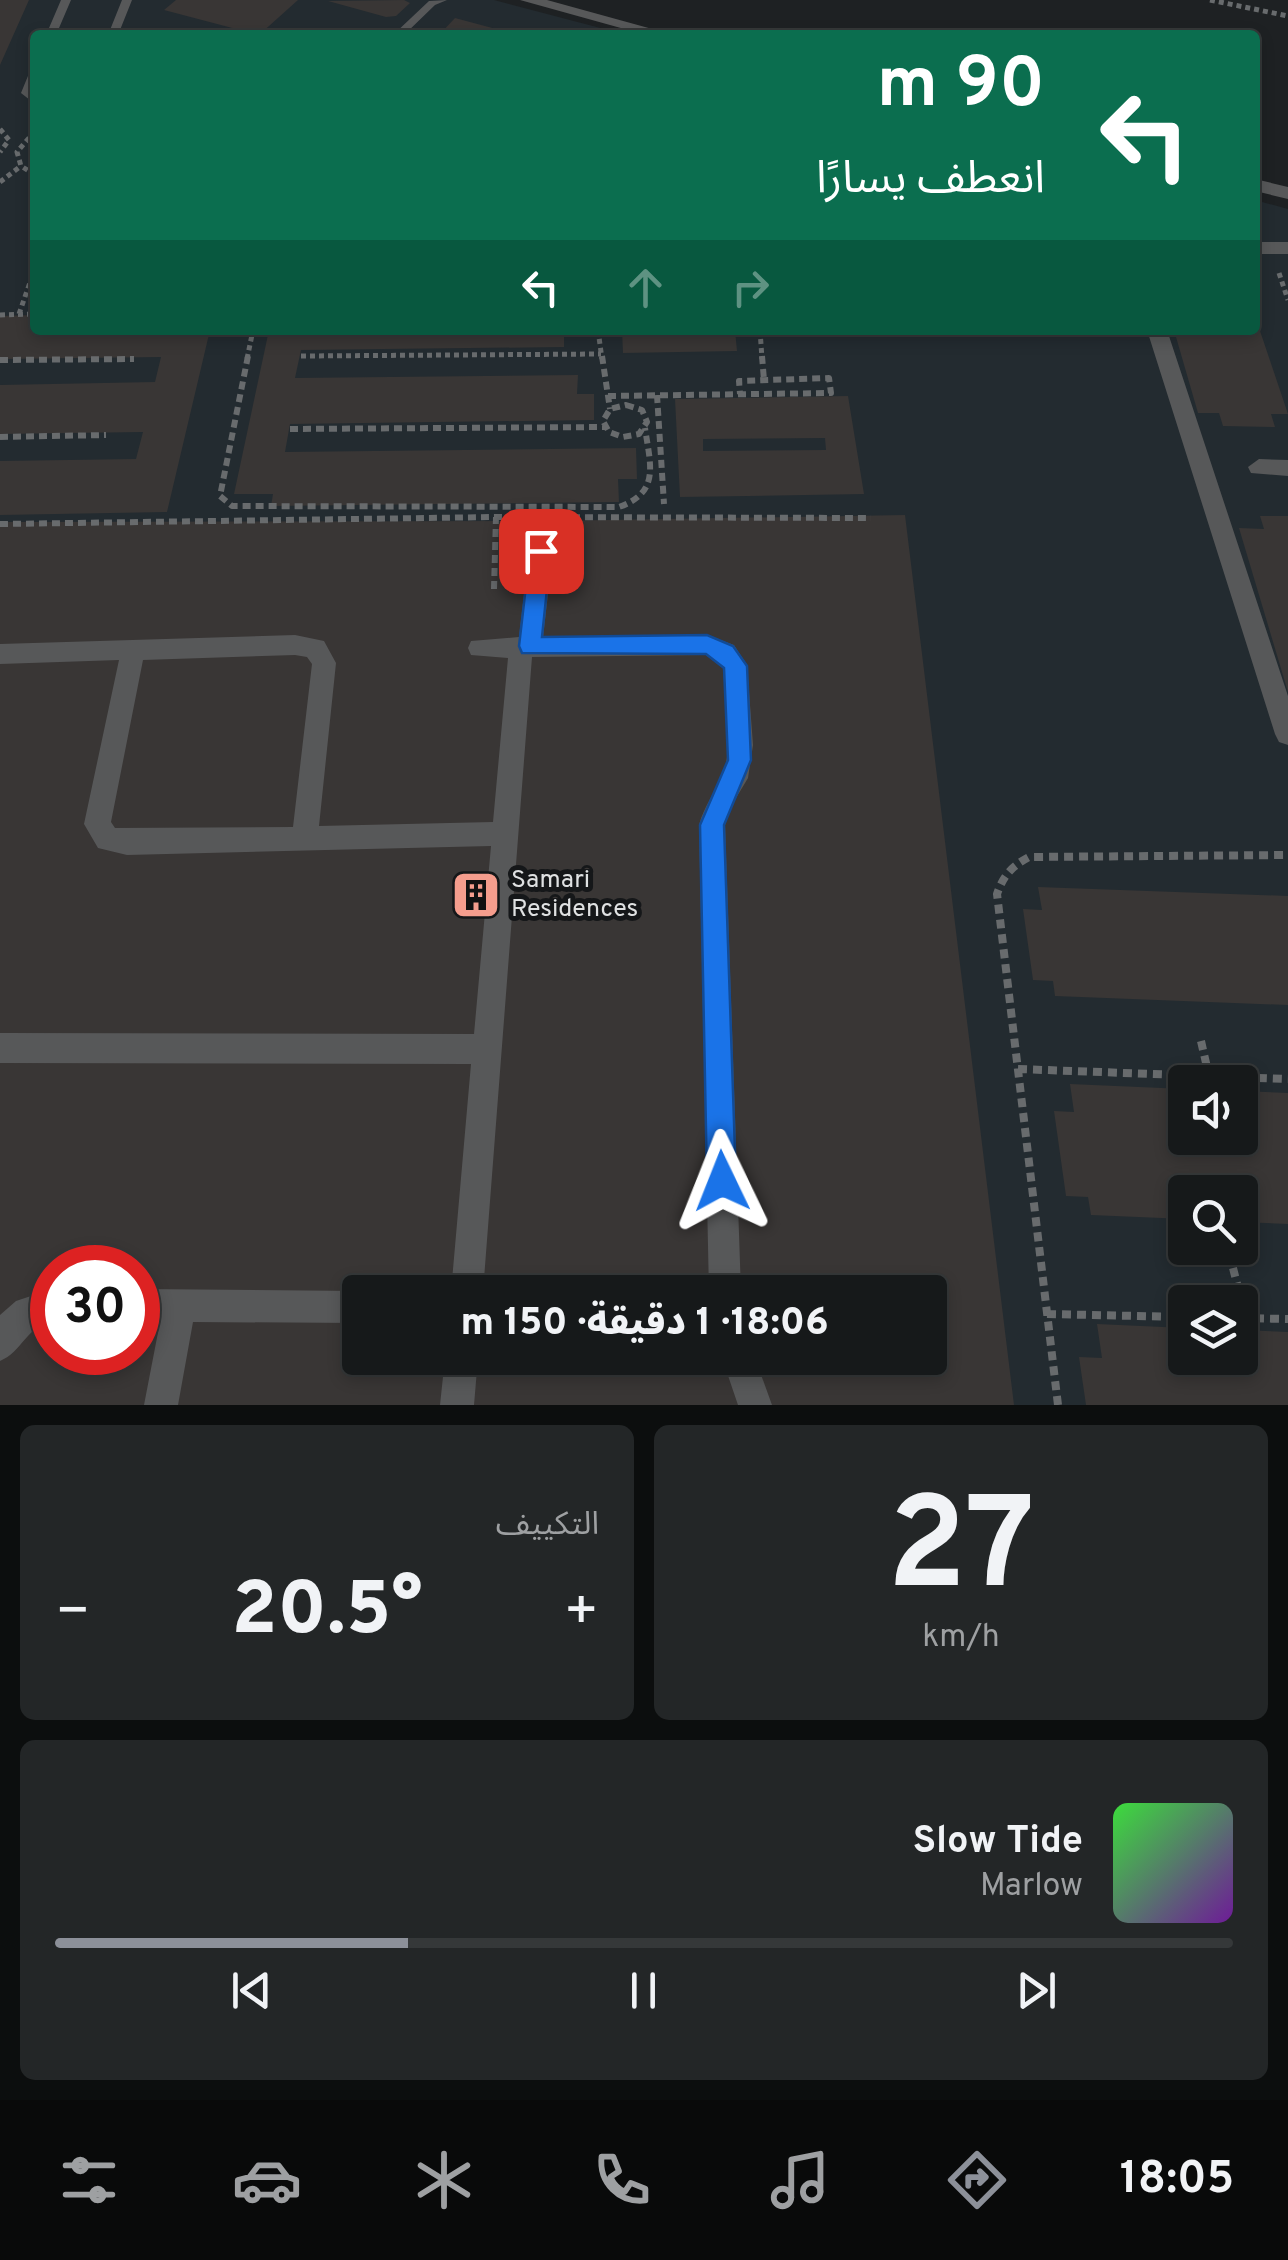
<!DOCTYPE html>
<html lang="ar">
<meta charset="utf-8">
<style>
body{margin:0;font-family:Overpass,"Noto Sans Arabic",sans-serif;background:#232627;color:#f1f3f6;direction:rtl;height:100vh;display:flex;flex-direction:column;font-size:38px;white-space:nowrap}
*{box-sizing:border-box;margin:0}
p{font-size:32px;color:#9ea0a2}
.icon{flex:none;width:55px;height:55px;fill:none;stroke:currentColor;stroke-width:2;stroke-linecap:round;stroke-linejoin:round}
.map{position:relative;height:1405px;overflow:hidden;direction:ltr}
.sheet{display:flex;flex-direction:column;gap:20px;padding:20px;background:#0c0e0e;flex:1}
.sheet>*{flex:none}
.guide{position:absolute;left:30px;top:30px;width:1230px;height:305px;border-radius:10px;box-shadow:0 5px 15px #0003,0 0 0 2px #353839;direction:rtl;background:#0b6e4f;color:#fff;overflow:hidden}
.tools{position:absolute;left:1168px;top:1065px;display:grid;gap:20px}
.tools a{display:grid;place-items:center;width:90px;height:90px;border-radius:10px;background:#16191a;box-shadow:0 5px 15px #0003,0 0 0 2px #353839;font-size:50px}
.speed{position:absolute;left:30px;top:1245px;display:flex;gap:20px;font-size:50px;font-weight:700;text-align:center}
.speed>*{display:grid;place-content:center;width:130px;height:130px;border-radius:50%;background:#16191a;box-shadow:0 5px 15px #0003,0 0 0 2px #353839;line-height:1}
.speed .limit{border:15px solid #d22;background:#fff;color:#111}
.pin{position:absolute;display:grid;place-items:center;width:85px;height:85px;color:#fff;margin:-42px;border-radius:20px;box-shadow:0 5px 15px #0006}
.me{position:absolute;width:110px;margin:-55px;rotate:358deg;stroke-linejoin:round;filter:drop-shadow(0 0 8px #0008)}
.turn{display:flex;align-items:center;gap:35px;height:210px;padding:0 50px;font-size:45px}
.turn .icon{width:130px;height:130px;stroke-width:2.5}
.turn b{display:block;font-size:70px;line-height:85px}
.lanes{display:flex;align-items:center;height:95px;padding:0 50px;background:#0003;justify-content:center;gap:50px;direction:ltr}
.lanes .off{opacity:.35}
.big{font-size:75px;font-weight:800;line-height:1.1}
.sheet .tile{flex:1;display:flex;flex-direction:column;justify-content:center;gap:15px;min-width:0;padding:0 35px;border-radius:15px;background:#232627}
.sheet .dial{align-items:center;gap:0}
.dial b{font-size:130px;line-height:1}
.song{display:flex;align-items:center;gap:30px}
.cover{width:120px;height:120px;border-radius:15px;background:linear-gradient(135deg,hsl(120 70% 55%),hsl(280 70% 35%))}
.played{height:10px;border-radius:5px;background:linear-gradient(90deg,#8c9099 30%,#353839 30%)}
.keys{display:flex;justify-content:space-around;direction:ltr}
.heat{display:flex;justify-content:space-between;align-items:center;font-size:55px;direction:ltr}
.sheet .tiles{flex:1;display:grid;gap:20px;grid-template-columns:1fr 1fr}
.tile:last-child{grid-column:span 2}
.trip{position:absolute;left:342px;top:1275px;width:605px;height:100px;border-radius:10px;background:#16191a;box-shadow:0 5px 15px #0003,0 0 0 2px #353839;font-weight:800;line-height:100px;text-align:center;direction:rtl}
.dock{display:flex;height:160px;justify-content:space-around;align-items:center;background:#090a0a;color:#9ea0a2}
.dock .icon{width:70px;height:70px}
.dock .current{color:#8c9099}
.dock b{font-size:45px;color:#f1f3f6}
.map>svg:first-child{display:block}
.built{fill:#232b30;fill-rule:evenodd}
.building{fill:#393635;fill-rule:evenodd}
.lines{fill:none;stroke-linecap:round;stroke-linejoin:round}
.path-far2{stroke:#686b6d;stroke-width:5;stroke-dasharray:5 4;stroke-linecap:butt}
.path-far1{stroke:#686b6d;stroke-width:6;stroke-dasharray:8 5;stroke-linecap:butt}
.path{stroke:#686b6d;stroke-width:8;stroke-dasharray:9 6;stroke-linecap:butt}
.service{fill:#575859;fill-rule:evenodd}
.minor{fill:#575859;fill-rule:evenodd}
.tertiary{fill:#575859;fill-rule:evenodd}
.route{fill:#1a73e8;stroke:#114b97;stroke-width:2.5}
.labels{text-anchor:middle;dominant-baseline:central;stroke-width:10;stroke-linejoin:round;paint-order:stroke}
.poi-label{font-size:25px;fill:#dfe1e2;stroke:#151719;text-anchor:start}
</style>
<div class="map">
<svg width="1288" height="1405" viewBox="0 0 1288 1405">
<rect width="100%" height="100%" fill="#1e2123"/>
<path class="built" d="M0 0H494L627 35H35V330H1255V200L1288 209V1405H0ZM1185 1082H1240V1138H1185ZM1185 1192H1240V1248H1185ZM52 1268H138V1352H52ZM360 1292H930V1358H360ZM1185 1302H1240V1358H1185Z"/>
<path class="building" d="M0 0H29L0 65Z
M176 0H298L259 35 164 10Z
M404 0 410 3 396 16 386 17 328 1Z
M455 18 496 29 490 35H439Z
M35 315V330H210L167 512 0 515V461L136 459 143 432 0 434V385L155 382 161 357 0 359V316Z
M1256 319 1288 414H1271L1275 427 1223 426 1219 413H1198L1174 330H1255Z
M269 330H564V347L301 350 295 378 578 375 577 394H594V420L290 424 285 452 636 448 637 479H618L619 502 271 506 273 494H234Z
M622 330H735L737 351 623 353Z
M848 396 864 494 680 497 675 399ZM825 438 826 450 703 451V439Z
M905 515 1014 1405H0V522L548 521ZM52 1268H138V1352H52ZM360 1292H930V1358H360Z
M1260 516H1288V692L1239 528 1264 529Z
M1038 887 1288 896V1005L1055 996 1053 981 1033 980 1023 909 1042 910Z
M1070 1084 1185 1089V1138H1240V1091L1288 1093V1224L1240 1222V1192H1185V1219L1091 1215 1088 1197 1066 1196 1054 1111 1074 1112Z
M1097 1324 1185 1328V1358H1240V1330L1288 1332V1405H1086L1079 1357 1102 1358Z"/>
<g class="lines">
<path class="path-far2" d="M1210 0 1288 16
M0 129 9 140 0 152
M35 131 17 152 21 166 35 175
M0 182 21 166
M1279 273 1288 300
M19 314 35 268
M0 315 35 314
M598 330 602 359
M760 330 762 359
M301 356 601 354
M247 359 253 330"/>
<path class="path-far1" d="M248 356 220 496 232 506 619 507C661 492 650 464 645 428
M602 356 610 409
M762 356 764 380
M0 360 134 359
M657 395 664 504
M608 396 831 393 829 378 739 381 740 394
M626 405 642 410 647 422 639 434 623 437 609 432 603 421 610 409Z
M290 429 605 427
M0 437 106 435
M0 524 496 517 871 518
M494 589 496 517"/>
<path class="path" d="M1201 1041 1209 1076
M1018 1069 1288 1079
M1233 1268 1246 1319
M1047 1314 1185 1317
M1240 1318 1288 1319
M1058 1405 997 894C1003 876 1012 866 1029 857L1288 855"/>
<path class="service" d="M61 0H71L56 35H46Z
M122 0H132L118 35H108Z
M447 0 435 5 404 35H393L429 1Z
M35 68V84L31 92 35 96V104L21 93 30 71Z"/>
<path class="minor" d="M1255 242H1288V254H1255Z
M1147 330H1167L1288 696V745L1279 742 1275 734Z
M1259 459 1288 460V476L1251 473 1248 467Z
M541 542 553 551 543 637 707 635 734 645 747 665 753 745 748 778 730 808 725 825 741 1292H709L699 825C704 806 716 791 723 774 734 742 725 700 723 668L706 655 532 657 483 1292H451L471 1064 0 1063V1033L474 1034 491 846 127 855 98 848 84 824 119 660 0 664V644L295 635 324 641 336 663 319 826 493 822 508 658 471 655 468 648 471 641 519 637 529 551ZM295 655 307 657 312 664 293 827 115 828 111 822 143 660Z
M52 1289V1321C27 1326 22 1352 0 1361V1315L16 1301Z
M138 1289 360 1291 364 1292H360V1323L193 1322 178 1405H144L160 1322 138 1321Z
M445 1358H478L474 1405H440Z
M722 1358H755L772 1405H738Z"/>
<path class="tertiary" d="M520 0H547L674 35H646Z
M1255 179 1288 187V199L1255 191Z"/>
</g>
<path class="route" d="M541 543 551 551 542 637 707 635 733 646 747 666 751 760 724 825 736 1181 732 1191 722 1195 711 1191 707 1181 700 825 728 760 724 668 706 654 522 653 519 646 530 551Z"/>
<defs>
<g id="building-square" transform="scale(2.5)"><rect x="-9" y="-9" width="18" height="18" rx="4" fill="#f59d8d" stroke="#151719"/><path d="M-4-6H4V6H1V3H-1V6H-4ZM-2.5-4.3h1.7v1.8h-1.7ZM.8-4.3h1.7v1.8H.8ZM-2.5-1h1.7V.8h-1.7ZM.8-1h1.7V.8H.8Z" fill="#111"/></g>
</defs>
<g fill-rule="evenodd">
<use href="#building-square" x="476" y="895"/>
</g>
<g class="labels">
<g class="poi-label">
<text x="511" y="881">Samari<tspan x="511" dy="29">Residences</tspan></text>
</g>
</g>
</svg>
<div class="tools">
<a><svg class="icon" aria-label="sound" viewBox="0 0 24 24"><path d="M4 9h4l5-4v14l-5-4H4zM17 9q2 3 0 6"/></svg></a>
<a><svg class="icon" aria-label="search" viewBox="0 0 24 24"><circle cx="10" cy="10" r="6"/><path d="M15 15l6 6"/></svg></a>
<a><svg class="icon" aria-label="layers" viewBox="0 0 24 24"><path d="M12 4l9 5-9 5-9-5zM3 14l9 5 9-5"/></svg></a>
</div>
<div class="speed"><div class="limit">30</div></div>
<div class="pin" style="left:541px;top:551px;background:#d93025"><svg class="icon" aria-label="arrive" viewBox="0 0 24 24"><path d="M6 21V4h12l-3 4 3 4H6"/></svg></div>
<svg class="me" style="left:722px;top:1181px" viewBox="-20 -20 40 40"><path d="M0-17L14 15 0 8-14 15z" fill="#1a73e8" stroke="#fff" stroke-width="4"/></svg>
<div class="trip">18:06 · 1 دقيقة · 150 m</div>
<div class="guide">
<div class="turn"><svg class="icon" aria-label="left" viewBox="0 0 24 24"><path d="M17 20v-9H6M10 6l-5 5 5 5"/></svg><div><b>90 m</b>انعطف يسارًا</div></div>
<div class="lanes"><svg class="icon" aria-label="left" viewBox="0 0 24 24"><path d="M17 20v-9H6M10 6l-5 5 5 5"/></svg><svg class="icon off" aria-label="ahead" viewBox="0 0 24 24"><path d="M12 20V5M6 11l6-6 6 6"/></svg><svg class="icon off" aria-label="right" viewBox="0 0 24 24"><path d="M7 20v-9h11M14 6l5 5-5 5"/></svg></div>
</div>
</div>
<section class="sheet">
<div class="tiles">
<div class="tile dial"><b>27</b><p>km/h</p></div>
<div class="tile"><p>التكييف</p>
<div class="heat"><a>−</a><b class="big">20.5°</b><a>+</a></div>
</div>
<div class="tile">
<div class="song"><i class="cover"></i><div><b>Slow Tide</b><p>Marlow</p></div></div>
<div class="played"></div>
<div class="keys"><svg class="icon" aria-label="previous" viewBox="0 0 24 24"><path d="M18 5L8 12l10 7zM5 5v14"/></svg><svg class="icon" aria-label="pause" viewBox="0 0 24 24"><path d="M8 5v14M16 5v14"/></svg><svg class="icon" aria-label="next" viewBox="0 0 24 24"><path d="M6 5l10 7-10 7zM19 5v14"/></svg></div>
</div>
</div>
</section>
<nav class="dock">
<b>18:05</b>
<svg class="icon current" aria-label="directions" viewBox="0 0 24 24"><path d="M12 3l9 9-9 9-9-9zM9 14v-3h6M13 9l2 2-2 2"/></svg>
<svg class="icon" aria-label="music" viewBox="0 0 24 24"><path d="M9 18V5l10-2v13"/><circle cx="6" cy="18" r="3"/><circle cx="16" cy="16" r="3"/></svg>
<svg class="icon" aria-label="phone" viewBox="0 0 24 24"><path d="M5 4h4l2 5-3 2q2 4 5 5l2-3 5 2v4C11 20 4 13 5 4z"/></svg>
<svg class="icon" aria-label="climate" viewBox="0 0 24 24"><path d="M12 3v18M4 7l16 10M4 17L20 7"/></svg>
<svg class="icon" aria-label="car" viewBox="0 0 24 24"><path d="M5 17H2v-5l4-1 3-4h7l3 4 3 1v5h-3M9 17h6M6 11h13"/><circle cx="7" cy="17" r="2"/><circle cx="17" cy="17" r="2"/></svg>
<svg class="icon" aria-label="filters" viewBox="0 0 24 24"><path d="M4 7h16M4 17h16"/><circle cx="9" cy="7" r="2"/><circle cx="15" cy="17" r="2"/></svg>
</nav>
